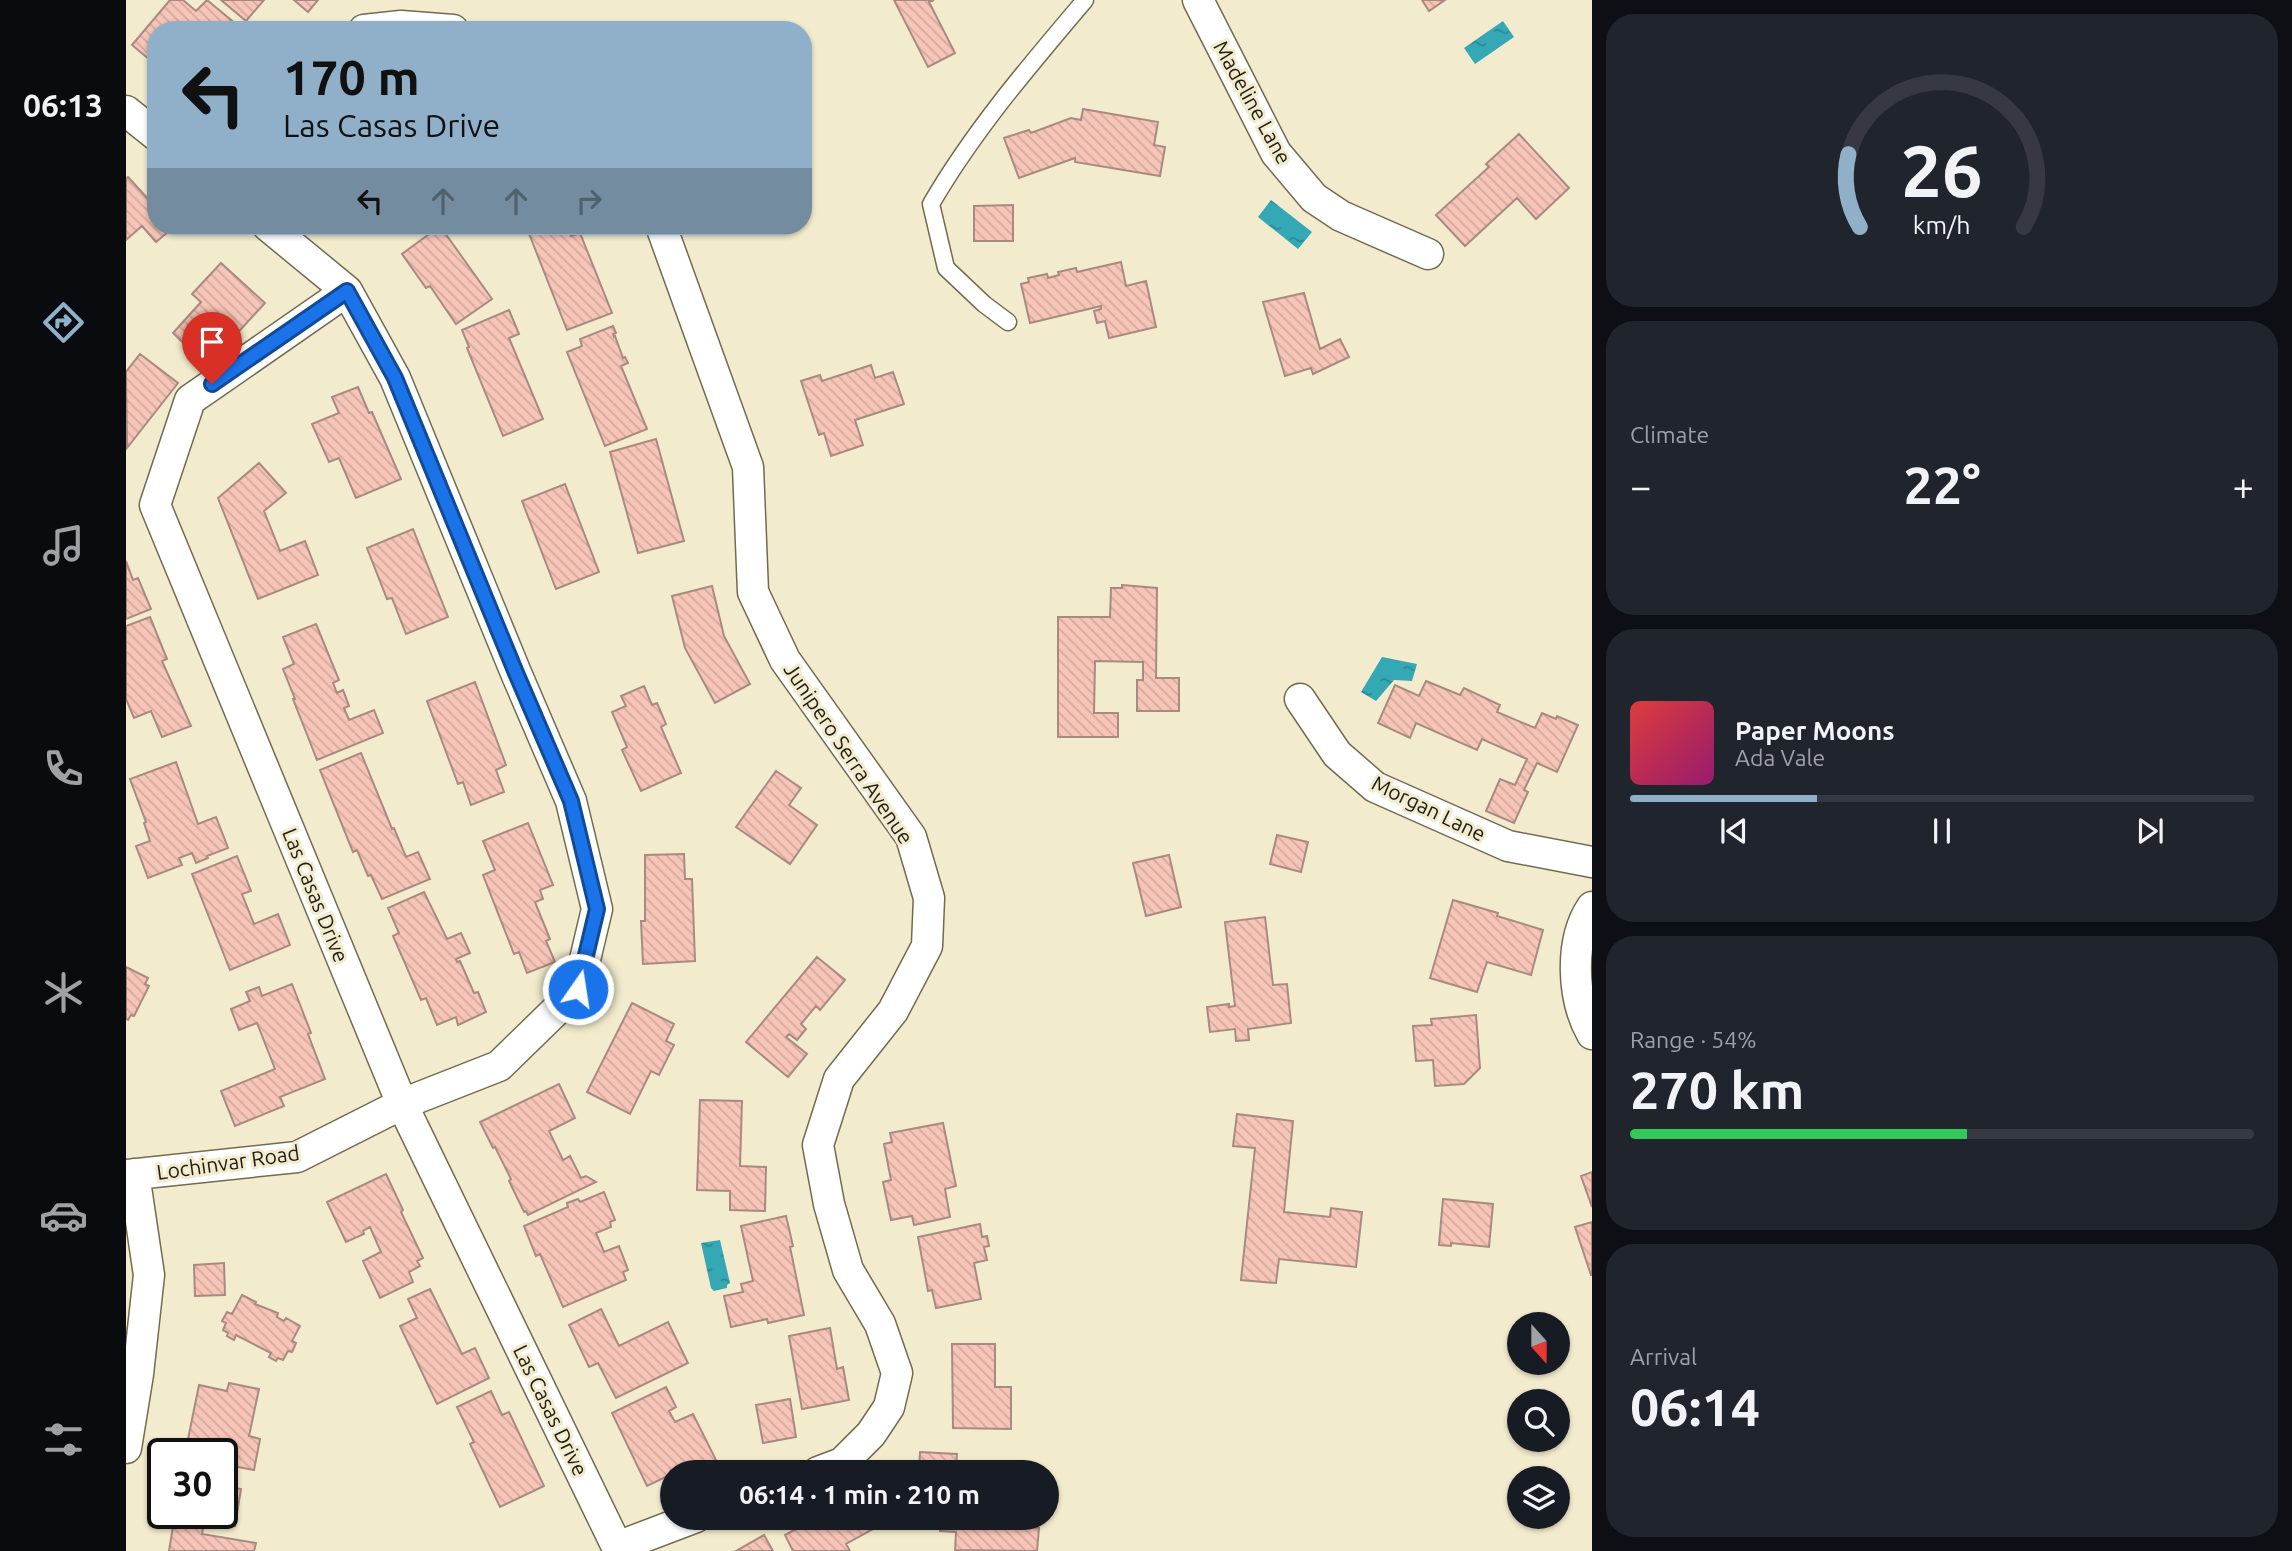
<!DOCTYPE html>
<meta charset="utf-8">
<style>
body{margin:0;font-family:Ubuntu,sans-serif;background:#20242c;color:#f1f3f6;height:100vh;display:flex;flex-direction:column;font-size:26px;white-space:nowrap}
*{box-sizing:border-box;margin:0}
p{font-size:23px;color:#9ea1a6}
.icon{flex:none;width:38px;height:38px;fill:none;stroke:currentColor;stroke-width:2;stroke-linecap:round;stroke-linejoin:round}
.map{position:relative;flex:1;overflow:hidden}
.drawer{display:flex;flex-direction:column;gap:14px;padding:14px;background:#0d0f14;width:700px}
.drawer>*{flex:none}
.guide{position:absolute;left:21px;top:21px;width:665px;height:214px;border-radius:28px;box-shadow:0 2px 5px #0004;background:#90b0c9;color:#111;overflow:hidden}
.needle{width:46px;rotate:159deg}
.tools{position:absolute;left:1381px;top:1312px;display:grid;gap:14px}
.tools a{display:grid;place-items:center;width:63px;height:63px;border-radius:50%;background:#171b24;box-shadow:0 2px 5px #0004;font-size:35px}
.speed{position:absolute;left:21px;top:1438px;display:flex;gap:14px;font-size:35px;font-weight:700;text-align:center}
.speed>*{display:grid;place-content:center;width:91px;height:91px;border-radius:50%;background:#171b24;box-shadow:0 2px 5px #0004;line-height:1}
.speed .limit{border:4px solid #111;border-radius:10px;background:#fff;color:#111}
.pin{position:absolute;display:grid;place-items:center;width:60px;height:60px;color:#fff;margin:-72px -30px;border-radius:50% 50% 50% 0;rotate:-45deg;box-shadow:0 0 7px #0007}
.pin .icon{rotate:45deg}
.me{position:absolute;width:77px;margin:-38px;rotate:13deg;stroke-linejoin:round;filter:drop-shadow(0 0 5px #0008)}
.turn{display:flex;align-items:center;gap:24px;height:147px;padding:0 21px;font-size:32px}
.turn .icon{width:91px;height:91px;stroke-width:2.5}
.turn b{display:block;font-size:49px;line-height:60px}
.lanes{display:flex;align-items:center;height:66px;padding:0 21px;background:#0003;justify-content:center;gap:35px;direction:ltr}
.lanes .off{opacity:.35}
.big{font-size:52px;font-weight:700;line-height:1.1}
.drawer .widget{flex:1;display:flex;flex-direction:column;justify-content:center;gap:10px;min-width:0;padding:0 24px;border-radius:28px;background:#20242c}
.drawer .dial{align-items:center;gap:0}
.dial svg{height:182px;overflow:visible;fill:none;stroke:#363941;stroke-width:7;stroke-linecap:round;text-anchor:middle}
.dial text{fill:#f1f3f6;stroke:none}
.song{display:flex;align-items:center;gap:21px}
.cover{width:84px;height:84px;border-radius:10px;background:linear-gradient(135deg,hsl(0 70% 55%),hsl(320 70% 35%))}
.played{height:7px;border-radius:4px;background:linear-gradient(90deg,#90b0c9 30%,#363941 30%)}
.keys{display:flex;justify-content:space-around;direction:ltr}
.heat{display:flex;justify-content:space-between;align-items:center;font-size:38px;direction:ltr}
.charge{height:10px;border-radius:5px;background:linear-gradient(90deg,#34c759 54%,#363941 0)}
.trip{position:absolute;left:534px;top:1460px;width:399px;height:70px;border-radius:35px;background:#171b24;box-shadow:0 2px 5px #0004;font-weight:700;line-height:70px;text-align:center}
main{display:flex;flex:1;min-height:0}
.tabs{display:flex;flex-direction:column;width:126px;justify-content:space-around;align-items:center;background:#090b0e;color:#9ea1a6}
.tabs .icon{width:49px;height:49px}
.tabs .on{color:#90b0c9}
.tabs b{font-size:32px;color:#f1f3f6}
.map>svg:first-child{display:block}
.water{fill:url(#water-ripples)}
.building{fill:url(#building-back-hatch);stroke:#a98a81;stroke-width:2}
.lines{fill:none;stroke-linecap:round;stroke-linejoin:round}
.lane-casing{stroke:#726b50;stroke-width:19}
.street-casing{stroke:#726b50;stroke-width:33}
.lane{stroke:#fff;stroke-width:16}
.street{stroke:#fff;stroke-width:30}
.route-casing{stroke:#114b97;stroke-width:18}
.route{stroke:#1a73e8;stroke-width:12}
.labels{text-anchor:middle;dominant-baseline:central;stroke-width:6;stroke-linejoin:round;paint-order:stroke}
.street-label{font-size:21px;fill:#1f1c11;stroke:#f2ebcd}
</style>
<main>
<nav class="tabs">
<b>06:13</b>
<svg class="icon on" aria-label="directions" viewBox="0 0 24 24"><path d="M12 3l9 9-9 9-9-9zM9 14v-3h6M13 9l2 2-2 2"/></svg>
<svg class="icon" aria-label="music" viewBox="0 0 24 24"><path d="M9 18V5l10-2v13"/><circle cx="6" cy="18" r="3"/><circle cx="16" cy="16" r="3"/></svg>
<svg class="icon" aria-label="phone" viewBox="0 0 24 24"><path d="M5 4h4l2 5-3 2q2 4 5 5l2-3 5 2v4C11 20 4 13 5 4z"/></svg>
<svg class="icon" aria-label="climate" viewBox="0 0 24 24"><path d="M12 3v18M4 7l16 10M4 17L20 7"/></svg>
<svg class="icon" aria-label="car" viewBox="0 0 24 24"><path d="M5 17H2v-5l4-1 3-4h7l3 4 3 1v5h-3M9 17h6M6 11h13"/><circle cx="7" cy="17" r="2"/><circle cx="17" cy="17" r="2"/></svg>
<svg class="icon" aria-label="filters" viewBox="0 0 24 24"><path d="M4 7h16M4 17h16"/><circle cx="9" cy="7" r="2"/><circle cx="15" cy="17" r="2"/></svg>
</nav>
<div class="map">
<svg width="1466" height="1551" viewBox="0 0 1466 1551">
<defs>
<pattern id="water-ripples" width="26" height="14" patternUnits="userSpaceOnUse" patternTransform="scale(1.75)"><rect width="26" height="14" fill="#35a8b6"/><path d="M2 4q2-2 4 0t4 0M15 11q2-2 4 0t4 0" fill="none" stroke="#2c8893"/></pattern>
<pattern id="building-back-hatch" width="6" height="6" patternUnits="userSpaceOnUse" patternTransform="scale(1.75)"><rect width="6" height="6" fill="#f7c5b7"/><path d="M-1 5l2 2M0 0l6 6M5-1l2 2" fill="none" stroke="#d3a99c"/></pattern>
</defs>
<rect width="100%" height="100%" fill="#f2ebcd"/>
<path class="water" d="M1377 21 1388 37 1349 64 1338 48Z
M1145 200 1186 232 1172 249 1132 217Z
M1256 657 1291 664 1286 681 1268 680 1250 701 1235 692Z
M594 1240 604 1283 601 1285V1288L588 1291 585 1288 575 1243Z"/>
<path class="building" d="M44 0H57L70 11 81 0 111 25 107 30H30V65L6 45Z
M95 0H138L120 21Z
M168 0H192L182 12Z
M768 0H808L803 2 829 53 802 67Z
M1296 0H1319L1303 11Z
M957 109 1032 122 1028 145 1039 147 1034 176 949 162V158L893 178 878 138 903 130 905 133 945 118 955 120Z
M1393 134 1443 188 1410 219 1391 198 1339 246 1310 215 1363 167 1360 164Z
M2 177 23 200 30 194V226H49L30 242 16 226 0 240V178Z
M887 205V241H848V206Z
M314 226 366 299 330 324 304 286 300 288 276 254Z
M400 226H441L445 236 454 233 486 313 441 330Z
M995 262 1000 286 1020 281 1030 327 983 338 979 321 971 323 968 311 975 309V306L904 323 895 284 903 282 902 278 921 274 922 278 933 275 932 272 950 268 951 272Z
M95 263 139 303 81 366 47 333 75 302 66 294Z
M1178 293 1194 349 1214 339 1223 357 1187 374 1185 368 1159 376 1137 302Z
M383 310 393 334 383 338 417 419 377 436 341 348 343 347 336 330Z
M487 326 490 333 487 334 488 337 489 336 497 358 499 357 502 363 495 366 521 429 479 446 441 352 456 346 454 339Z
M14 354 52 383 1 448 0 372Z
M745 365 749 378 767 372 778 404 729 420 737 445 705 456 698 433 693 435 675 381 694 375 696 381Z
M232 387 243 413 246 412 275 479 230 498 213 458 203 462 186 424 213 413 206 397Z
M530 439 558 541 512 553 484 452Z
M133 463 160 493 138 511 154 551 179 541 192 575 132 599 92 498Z
M439 484 473 572 430 589 396 501Z
M287 529 322 617 280 634 266 598 261 599 241 548Z
M0 561 7 580 12 578 25 609 0 619Z
M996 585 1031 588 1030 678H1053V711H1011V680H1017V662L969 661 968 713H992V737H932V617H984L985 588H996Z
M586 586 598 636 624 684 589 703 559 648 546 596Z
M24 617 41 659 36 661 65 726 36 737 25 711 8 718 0 699V626Z
M190 624 213 680 207 683 211 693 217 690 223 706 218 708 223 720 248 710 257 733 191 760 167 699H169L157 669 168 664 157 637Z
M1300 681 1334 695 1338 688 1374 705 1371 712 1409 728 1416 713 1430 719 1431 716 1452 725 1431 772 1411 763 1398 790 1402 792 1388 823 1360 811 1374 779 1389 785 1401 759 1356 739 1351 750 1290 723 1284 738 1252 723 1269 685 1293 696Z
M349 682 380 765 370 770 378 792 345 805 337 782 332 784 301 701Z
M518 686 526 705 531 703 540 724 535 727 555 773 515 791 496 750 501 747 486 712 500 706 495 696Z
M235 753 266 829 268 828 280 857 292 852 304 879 256 899 245 875 242 876 231 850 227 852 194 770Z
M50 762 72 824 90 817 102 848 81 856 82 858 70 863 66 853 53 858 56 865 22 878 10 846 24 841 18 823 20 822 4 779Z
M650 771 675 788 663 805 691 825 664 864 610 827Z
M402 823 427 885 414 890 417 899 409 902 424 939 420 941 429 962 401 973 393 952 388 954 357 875 369 870 357 841Z
M1151 835 1182 842 1175 872 1144 864Z
M558 854 559 879H566L569 961 517 964 515 921H519V855Z
M1043 855 1055 907 1020 916 1007 863Z
M111 856 125 891 116 894 128 924 152 914 164 945 104 970 66 874Z
M298 892 321 939 335 933 344 953 330 959 331 962 334 961 348 993 352 992 360 1012 332 1025 330 1017 311 1025 300 998 295 1000 267 936 273 933 262 908Z
M1327 900 1372 913 1371 916 1417 930 1405 975 1361 962 1351 992 1304 978Z
M1139 917 1147 985 1161 984 1165 1023 1122 1029 1123 1040 1110 1041 1109 1029 1084 1032 1081 1007 1103 1004V1007L1109 1006 1099 922Z
M691 957 719 980 694 1010 690 1006 675 1024 680 1029 671 1040 663 1034 660 1037 681 1054 662 1077 620 1042Z
M0 967 22 978 19 984 23 986 8 1016 5 1015 2 1020 0 1019Z
M166 984 185 1033 182 1034 199 1079 154 1097 158 1106 109 1126 95 1091 149 1069 131 1023 113 1030 105 1009 124 1001 120 992 133 987 136 996Z
M506 1003 548 1024 540 1041 548 1045 533 1075 525 1071 504 1114 461 1092Z
M1350 1015 1354 1068 1338 1084 1309 1086 1307 1060 1290 1061 1287 1026 1306 1025 1305 1019Z
M433 1084 449 1118 423 1131 437 1160 444 1156 455 1178 460 1176 470 1182 402 1215 400 1211 398 1212 383 1181 385 1179 369 1147 367 1148 354 1122Z
M574 1100 616 1101 614 1166 640 1167 639 1211 604 1210V1191L571 1190Z
M1111 1114 1167 1121 1158 1212 1204 1217 1205 1208 1236 1212 1230 1267 1153 1259 1150 1283 1115 1280 1129 1148 1107 1146Z
M817 1123 830 1186 819 1189 824 1217 788 1225 786 1216 765 1220 757 1182 765 1180 758 1144 766 1142 764 1133Z
M1466 1172V1207L1455 1176Z
M260 1174 277 1210 275 1212 297 1258 291 1261 294 1266 283 1272 287 1282 254 1298 237 1261 255 1252 244 1227 237 1231 238 1234 220 1242 201 1202Z
M478 1192 489 1220 484 1222 485 1227 470 1233 478 1252 493 1246 502 1270 497 1272 500 1280 437 1307 414 1254 410 1256 398 1226 442 1207 441 1203 452 1199 454 1202Z
M1317 1199 1367 1204 1363 1247 1325 1243V1246L1313 1245Z
M660 1216 667 1246 664 1247 678 1315 642 1323 641 1319 605 1327 598 1296 617 1292 615 1284 627 1281 615 1226Z
M1466 1222V1275H1465L1449 1227Z
M854 1224 856 1237 861 1236 863 1246 858 1247 861 1260 848 1263 855 1299 810 1308 806 1290 802 1291 792 1237Z
M98 1263 99 1295 69 1296 68 1265Z
M304 1289 336 1354 349 1348 363 1378 311 1404 274 1326 291 1318 282 1299Z
M116 1295 130 1302 129 1304 152 1313 151 1317 158 1321 160 1318 174 1326 166 1341 170 1343 166 1352 162 1351 157 1360 152 1358 150 1361 143 1357 145 1353 110 1335 108 1340 101 1336 102 1333 97 1330 100 1323 96 1321 101 1312 106 1314Z
M475 1309 493 1346 542 1322 562 1363 490 1398 472 1363 463 1367 443 1325Z
M704 1328 711 1369 717 1367 723 1400 676 1409 663 1336Z
M826 1344H869V1387H885V1429L827 1428Z
M103 1383 133 1389 123 1436 134 1439 128 1470 96 1464V1454H59L73 1385 101 1391Z
M540 1387 550 1407 543 1411 549 1422 567 1414 591 1462 570 1472H557L556 1470 546 1472V1474L521 1486 486 1413Z
M365 1391 376 1415 383 1412 418 1486 374 1507 344 1444 348 1442 331 1407Z
M664 1399 670 1437 637 1443 630 1405Z
M794 1452 831 1454 830 1468 867 1472H793Z
M96 1486 115 1489 109 1526 78 1521 76 1534 130 1543 128 1551H43L49 1514H96Z
M681 1517H753L756 1524 720 1544 724 1551H667L659 1535 674 1527 672 1522Z
M815 1517H899V1527L913 1528 911 1551 829 1550 830 1532 814 1531Z
M638 1535 647 1551H610Z"/>
<g class="lines">
<g class="lane-casing">
<path id="lane" d="M882 322 858 304 820 268 805 204C848 130 904 65 959 0"/>
</g>
<g class="street-casing">
<path id="street" d="M1072 0 1150 153 1188 198 1215 216 1302 254
M238 30 275 26 327 30
M0 111 30 135
M535 226 622 467 627 592 659 660 785 837 803 898 801 946 767 1011 713 1079 692 1145 703 1204 722 1270 754 1324 771 1373 763 1407 745 1434 716 1463 692 1472
M221 291 64 400 29 505 276 1104 493 1551
M1174 699 1211 754 1249 787 1382 846 1466 862
M1466 907C1443 941 1446 999 1466 1034
M0 1175 171 1157 276 1104 373 1066 452 989 471 909 445 801 390 673 269 378 221 291 142 226
M0 1448 12 1374 23 1275 8 1174
M491 1547 570 1517"/>
</g>
<use href="#lane" class="lane"/>
<use href="#street" class="street"/>
</g>
<g class="lines">
<g class="route-casing">
<path id="route" d="M86 384 221 291 269 378 390 673 445 801 471 909 452 989"/>
</g>
<use href="#route" class="route"/>
</g>
<g class="labels">
<g class="street-label">
<text transform="translate(1127 102) rotate(61)">Madeline Lane</text>
<text transform="translate(723 753) rotate(56)">Junipero Serra Avenue</text>
<text transform="translate(1303 808) rotate(26)">Morgan Lane</text>
<text transform="translate(190 895) rotate(68)">Las Casas Drive</text>
<text transform="translate(102 1162) rotate(-8)">Lochinvar Road</text>
<text transform="translate(425 1410) rotate(64)">Las Casas Drive</text>
</g>
</g>
</svg>
<div class="tools">
<a><svg class="needle" viewBox="-14 -14 28 28"><path d="M0-13l5 13h-10z" fill="#e53935"/><path d="M0 13l5-13h-10z" fill="#9ea1a6"/></svg></a>
<a><svg class="icon" aria-label="search" viewBox="0 0 24 24"><circle cx="10" cy="10" r="6"/><path d="M15 15l6 6"/></svg></a>
<a><svg class="icon" aria-label="layers" viewBox="0 0 24 24"><path d="M12 4l9 5-9 5-9-5zM3 14l9 5 9-5"/></svg></a>
</div>
<div class="speed"><div class="limit">30</div></div>
<div class="pin" style="left:86px;top:384px;background:#d93025"><svg class="icon" aria-label="arrive" viewBox="0 0 24 24"><path d="M6 21V4h12l-3 4 3 4H6"/></svg></div>
<svg class="me" style="left:452px;top:989px" viewBox="-20 -20 40 40"><circle r="17" fill="#1a73e8" stroke="#fff" stroke-width="3"/><path d="M0-11L8 9 0 5-8 9z" fill="#fff"/></svg>
<div class="trip">06:14 · 1 min · 210 m</div>
<div class="guide">
<div class="turn"><svg class="icon" aria-label="left" viewBox="0 0 24 24"><path d="M17 20v-9H6M10 6l-5 5 5 5"/></svg><div><b>170 m</b>Las Casas Drive</div></div>
<div class="lanes"><svg class="icon" aria-label="left" viewBox="0 0 24 24"><path d="M17 20v-9H6M10 6l-5 5 5 5"/></svg><svg class="icon off" aria-label="ahead" viewBox="0 0 24 24"><path d="M12 20V5M6 11l6-6 6 6"/></svg><svg class="icon off" aria-label="ahead" viewBox="0 0 24 24"><path d="M12 20V5M6 11l6-6 6 6"/></svg><svg class="icon off" aria-label="right" viewBox="0 0 24 24"><path d="M7 20v-9h11M14 6l5 5-5 5"/></svg></div>
</div>
</div>
<section class="drawer">
<div class="widget dial"><svg viewBox="0 0 100 80">
<path d="M14 69A42 42 0 1 1 86 69"/>
<path d="M14 69A42 42 0 0 1 9 37" stroke="#90b0c9"/>
<text x="50" y="56" font-size="32" font-weight="700">26</text>
<text x="50" y="72" font-size="11">km/h</text>
</svg></div>
<div class="widget"><p>Climate</p>
<div class="heat"><a>−</a><b class="big">22°</b><a>+</a></div>
</div>
<div class="widget">
<div class="song"><i class="cover"></i><div><b>Paper Moons</b><p>Ada Vale</p></div></div>
<div class="played"></div>
<div class="keys"><svg class="icon" aria-label="previous" viewBox="0 0 24 24"><path d="M18 5L8 12l10 7zM5 5v14"/></svg><svg class="icon" aria-label="pause" viewBox="0 0 24 24"><path d="M8 5v14M16 5v14"/></svg><svg class="icon" aria-label="next" viewBox="0 0 24 24"><path d="M6 5l10 7-10 7zM19 5v14"/></svg></div>
</div>
<div class="widget"><p>Range · 54%</p><b class="big">270 km</b><div class="charge"></div></div>
<div class="widget"><p>Arrival</p><b class="big">06:14</b></div>
</section>
</main>
